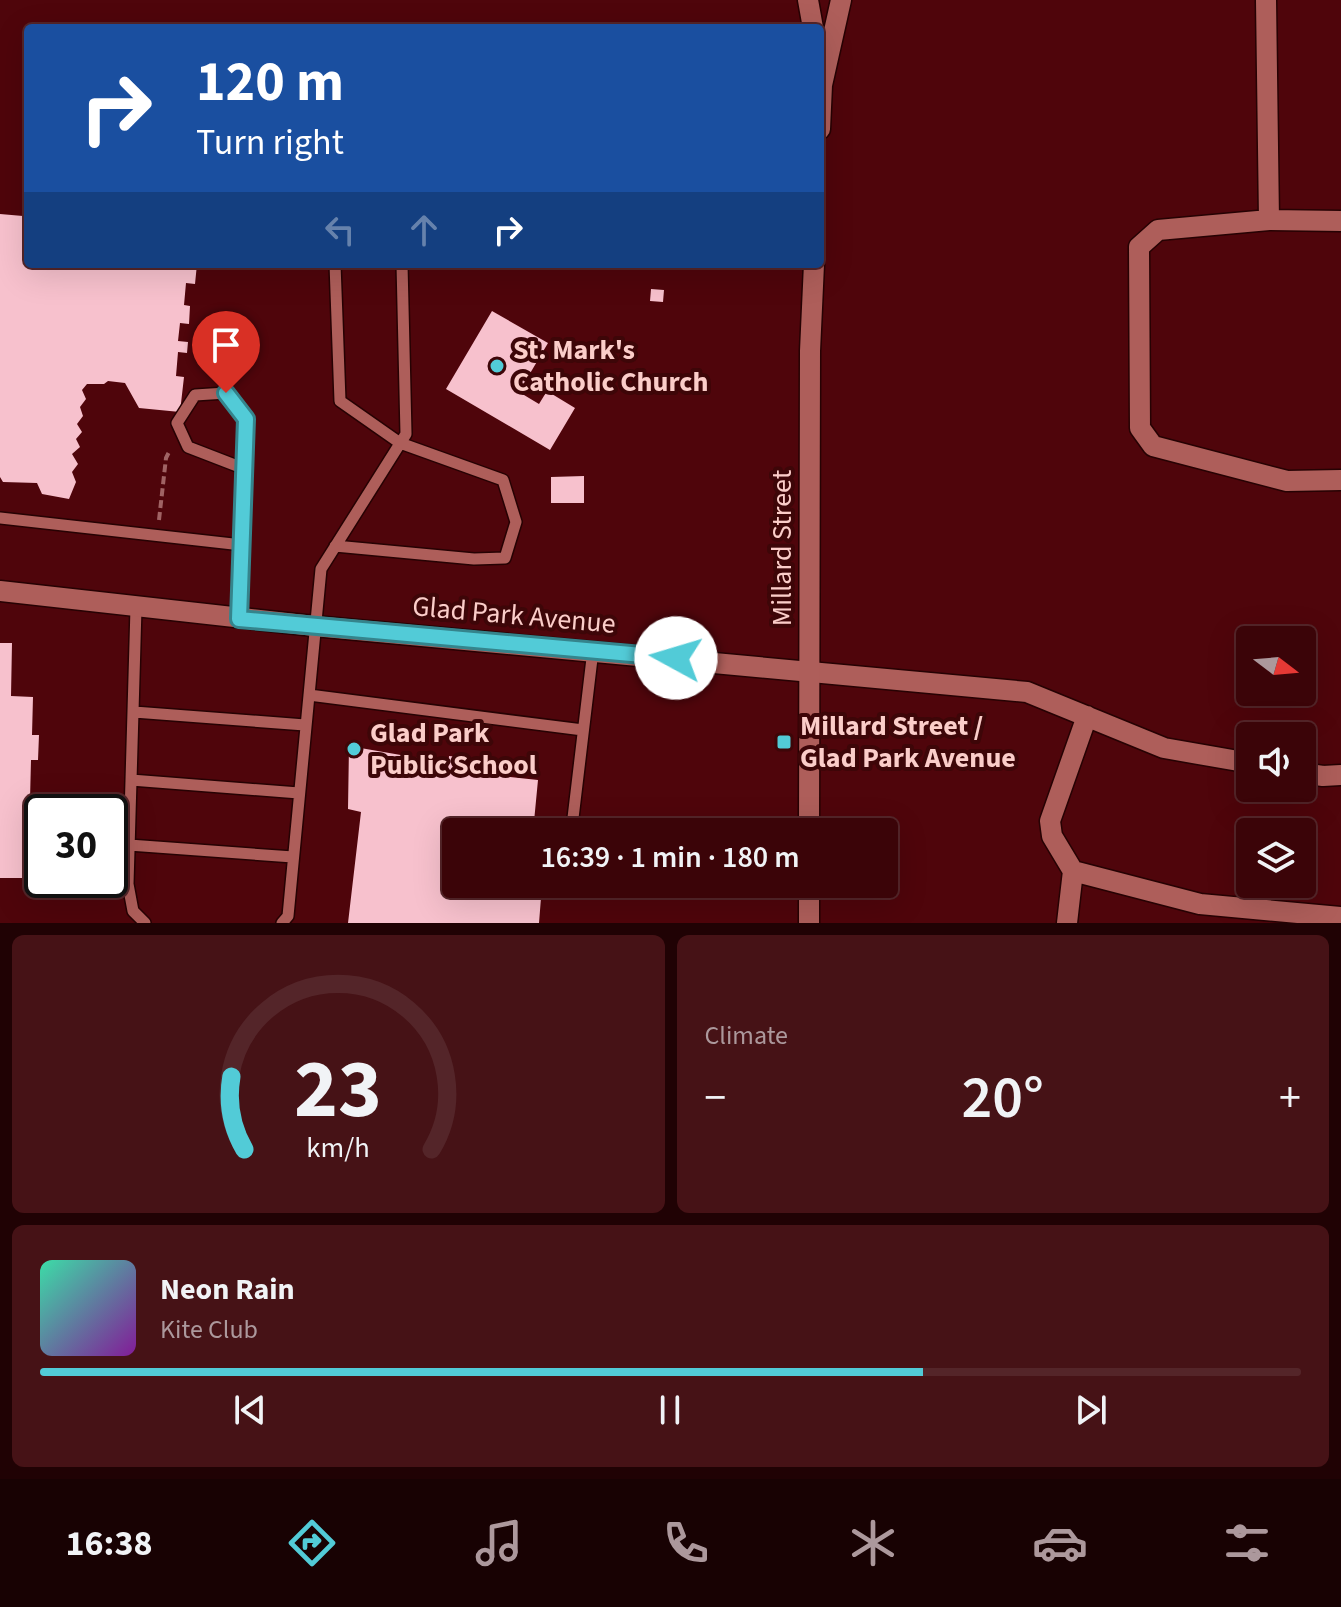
<!DOCTYPE html>
<meta charset="utf-8">
<style>
body{margin:0;font-family:"Source Sans 3",sans-serif;background:#461216;color:#f1f3f6;height:100vh;display:flex;flex-direction:column;font-size:30px;white-space:nowrap}
*{box-sizing:border-box;margin:0}
p{font-size:26px;color:#ac989c}
.icon{flex:none;width:44px;height:44px;fill:none;stroke:currentColor;stroke-width:2;stroke-linecap:round;stroke-linejoin:round}
.map{position:relative;height:923px;overflow:hidden}
.details{display:flex;flex-direction:column;gap:12px;padding:12px;background:#200204;flex:1}
.details>*{flex:none}
.guide{position:absolute;left:24px;top:24px;width:800px;height:244px;border-radius:8px;box-shadow:0 8px 32px #0002,0 0 0 2px #542529;background:#1a4fa0;color:#fff;overflow:hidden}
.needle{width:52px;rotate:106deg}
.fabs{position:absolute;left:1236px;top:626px;display:grid;gap:16px}
.fabs a{display:grid;place-items:center;width:80px;height:80px;border-radius:8px;background:#3b0408;box-shadow:0 8px 32px #0002,0 0 0 2px #542529;font-size:40px}
.speed{position:absolute;left:24px;top:794px;display:flex;gap:16px;font-size:40px;font-weight:700;text-align:center}
.speed>*{display:grid;place-content:center;width:104px;height:104px;border-radius:50%;background:#3b0408;box-shadow:0 8px 32px #0002,0 0 0 2px #542529;line-height:1}
.speed .limit{border:4px solid #111;border-radius:12px;background:#fff;color:#111}
.pin{position:absolute;display:grid;place-items:center;width:68px;height:68px;color:#fff;margin:-82px -34px;border-radius:50% 50% 50% 0;rotate:-45deg;box-shadow:0 0 8px #0007}
.pin .icon{rotate:45deg}
.me{position:absolute;width:88px;margin:-44px;rotate:276deg;stroke-linejoin:round;filter:drop-shadow(0 0 6px #0008)}
.turn{display:flex;align-items:center;gap:28px;height:168px;padding:0 40px;font-size:36px}
.turn .icon{width:104px;height:104px;stroke-width:2.5}
.turn b{display:block;font-size:56px;line-height:68px}
.lanes{display:flex;align-items:center;height:76px;padding:0 40px;background:#0003;justify-content:center;gap:40px;direction:ltr}
.lanes .off{opacity:.35}
.big{font-size:60px;font-weight:600;line-height:1.1}
.details .widget{flex:1;display:flex;flex-direction:column;justify-content:center;gap:12px;min-width:0;padding:0 28px;border-radius:12px;background:#461216}
.details .dial{align-items:center;gap:0}
.dial svg{height:208px;overflow:visible;fill:none;stroke:#542529;stroke-width:7;stroke-linecap:round;text-anchor:middle}
.dial text{fill:#f1f3f6;stroke:none}
.song{display:flex;align-items:center;gap:24px}
.cover{width:96px;height:96px;border-radius:12px;background:linear-gradient(135deg,hsl(160 70% 55%),hsl(290 70% 35%))}
.played{height:8px;border-radius:4px;background:linear-gradient(90deg,#52cbd7 70%,#542529 70%)}
.keys{display:flex;justify-content:space-around;direction:ltr}
.heat{display:flex;justify-content:space-between;align-items:center;font-size:44px;direction:ltr}
.details .tiles{flex:1;display:grid;gap:12px;grid-template-columns:1fr 1fr}
.widget:last-child{grid-column:span 2}
.trip{position:absolute;left:442px;top:818px;width:456px;height:80px;border-radius:8px;background:#3b0408;box-shadow:0 8px 32px #0002,0 0 0 2px #542529;font-weight:600;line-height:80px;text-align:center}
.dock{display:flex;height:128px;justify-content:space-around;align-items:center;background:#180203;color:#ac989c}
.dock .icon{width:56px;height:56px}
.dock .active{color:#52cbd7}
.dock b{font-size:36px;color:#f1f3f6}
.map>svg:first-child{display:block}
.building{fill:#f7c1cd}
.lines{fill:none;stroke-linecap:round;stroke-linejoin:round}
.service-casing{stroke:#260203;stroke-width:14}
.minor-casing{stroke:#260203;stroke-width:23}
.tertiary-casing{stroke:#260203;stroke-width:23}
.path{stroke:#a06364;stroke-width:4;stroke-dasharray:8 4;stroke-linecap:butt}
.service{stroke:#ae5e5a;stroke-width:11}
.minor{stroke:#ae5e5a;stroke-width:20}
.tertiary{stroke:#ae5e5a;stroke-width:20}
.route-casing{stroke:#35848c;stroke-width:20}
.route{stroke:#52cbd7;stroke-width:14}
.poi-dot{fill:#52cbd7;stroke:#3d0608;stroke-width:3}
.labels{text-anchor:middle;dominant-baseline:central;stroke-width:8;stroke-linejoin:round;paint-order:stroke}
.poi-label{font-size:28px;font-weight:bold;fill:#fbcdc9;stroke:#3d0608;text-anchor:start}
.street-label{font-size:28px;fill:#fbcdc9;stroke:#3d0608}
</style>
<div class="map">
<svg width="1341" height="923" viewBox="0 0 1341 923">
<rect width="100%" height="100%" fill="#4f050b"/>
<path class="building" d="M0 214 23 216 22 224H28V264H197L195 284 186 283 184 305 190 306 189 324 180 323 178 341 188 342 187 353 178 352 176 376 184 377 180 412 139 408 125 383 108 381 104 384H87L82 390 86 399 80 407 83 416 77 424 82 432 76 439 80 447 72 454 78 464 72 472 76 482 69 499 42 494 37 483 3 482 0 477Z
M651 289 664 290 663 302 650 301Z
M492 311 548 343 519 392 539 404 547 391 575 408 550 450 446 389Z
M584 476V503H551V477Z
M0 643H12L11 696 33 697 32 735H39L38 760H31L30 800H48V812H42V878H0Z
M349 746 418 758 421 768 448 771 449 756 511 762 510 777 538 780 533 832H456V884H528L526 897 541 898 539 923H348L361 812 348 809Z"/>
<g class="lines">
<g class="service-casing">
<path id="service" d="M335 264 340 401 400 443 503 480 516 522 505 558 474 559 335 546
M0 518 242 545
M136 608 128 884 133 911 145 923
M239 619C242 552 244 485 246 419L226 393 195 395 177 423 188 447 245 469
M309 695 583 730
M134 712 305 725
M131 780 299 793
M573 818 593 650
M129 845 293 857
M282 923 288 916 321 569 406 434 402 264"/>
</g>
<g class="minor-casing">
<path id="minor" d="M1266 0 1269 220
M1341 221 1269 220 1158 230 1139 247 1140 428 1153 446 1287 481 1341 480
M0 591 314 626 1027 692 1164 748 1250 763
M1087 716 1050 821 1052 836 1073 871 1200 904 1341 917
M1302 773 1323 776 1341 775
M1067 923 1073 871"/>
</g>
<g class="tertiary-casing">
<path id="tertiary" d="M808 0 813 28
M820 129 822 85 841 0
M809 832 810 351 814 264
M809 923V884"/>
</g>
<path class="path" d="M159 520 166 458 170 450"/>
<use href="#service" class="service"/>
<use href="#minor" class="minor"/>
<use href="#tertiary" class="tertiary"/>
</g>
<g class="lines">
<g class="route-casing">
<path id="route" d="M226 393 246 419 239 619 676 658"/>
</g>
<use href="#route" class="route"/>
</g>
<g class="poi-dot">
<circle cx="497" cy="366" r="8"/>
<rect x="776" y="734" width="16" height="16" rx="4"/>
<circle cx="354" cy="749" r="8"/>
</g>
<g class="labels">
<g class="poi-label">
<text x="513" y="350">St. Mark's<tspan x="513" dy="32">Catholic Church</tspan></text>
<text x="800" y="726">Millard Street /<tspan x="800" dy="32">Glad Park Avenue</tspan></text>
<text x="370" y="733">Glad Park<tspan x="370" dy="32">Public School</tspan></text>
</g>
<g class="street-label">
<text transform="translate(782 548) rotate(-90)">Millard Street</text>
<text transform="translate(514 615) rotate(5)">Glad Park Avenue</text>
</g>
</g>
</svg>
<div class="fabs">
<a><svg class="needle" viewBox="-14 -14 28 28"><path d="M0-13l5 13h-10z" fill="#e53935"/><path d="M0 13l5-13h-10z" fill="#ac989c"/></svg></a>
<a><svg class="icon" aria-label="sound" viewBox="0 0 24 24"><path d="M4 9h4l5-4v14l-5-4H4zM17 9q2 3 0 6"/></svg></a>
<a><svg class="icon" aria-label="layers" viewBox="0 0 24 24"><path d="M12 4l9 5-9 5-9-5zM3 14l9 5 9-5"/></svg></a>
</div>
<div class="speed"><div class="limit">30</div></div>
<div class="pin" style="left:226px;top:393px;background:#d93025"><svg class="icon" aria-label="arrive" viewBox="0 0 24 24"><path d="M6 21V4h12l-3 4 3 4H6"/></svg></div>
<svg class="me" style="left:676px;top:658px" viewBox="-20 -20 40 40"><circle r="19" fill="#fff"/><path d="M0-13L10 11 0 6-10 11z" fill="#52cbd7"/></svg>
<div class="trip">16:39 · 1 min · 180 m</div>
<div class="guide">
<div class="turn"><svg class="icon" aria-label="right" viewBox="0 0 24 24"><path d="M7 20v-9h11M14 6l5 5-5 5"/></svg><div><b>120 m</b>Turn right</div></div>
<div class="lanes"><svg class="icon off" aria-label="left" viewBox="0 0 24 24"><path d="M17 20v-9H6M10 6l-5 5 5 5"/></svg><svg class="icon off" aria-label="ahead" viewBox="0 0 24 24"><path d="M12 20V5M6 11l6-6 6 6"/></svg><svg class="icon" aria-label="right" viewBox="0 0 24 24"><path d="M7 20v-9h11M14 6l5 5-5 5"/></svg></div>
</div>
</div>
<section class="details">
<div class="tiles">
<div class="widget dial"><svg viewBox="0 0 100 80">
<path d="M14 69A42 42 0 1 1 86 69"/>
<path d="M14 69A42 42 0 0 1 9 41" stroke="#52cbd7"/>
<text x="50" y="56" font-size="32" font-weight="700">23</text>
<text x="50" y="72" font-size="11">km/h</text>
</svg></div>
<div class="widget"><p>Climate</p>
<div class="heat"><a>−</a><b class="big">20°</b><a>+</a></div>
</div>
<div class="widget">
<div class="song"><i class="cover"></i><div><b>Neon Rain</b><p>Kite Club</p></div></div>
<div class="played"></div>
<div class="keys"><svg class="icon" aria-label="previous" viewBox="0 0 24 24"><path d="M18 5L8 12l10 7zM5 5v14"/></svg><svg class="icon" aria-label="pause" viewBox="0 0 24 24"><path d="M8 5v14M16 5v14"/></svg><svg class="icon" aria-label="next" viewBox="0 0 24 24"><path d="M6 5l10 7-10 7zM19 5v14"/></svg></div>
</div>
</div>
</section>
<nav class="dock">
<b>16:38</b>
<svg class="icon active" aria-label="directions" viewBox="0 0 24 24"><path d="M12 3l9 9-9 9-9-9zM9 14v-3h6M13 9l2 2-2 2"/></svg>
<svg class="icon" aria-label="music" viewBox="0 0 24 24"><path d="M9 18V5l10-2v13"/><circle cx="6" cy="18" r="3"/><circle cx="16" cy="16" r="3"/></svg>
<svg class="icon" aria-label="phone" viewBox="0 0 24 24"><path d="M5 4h4l2 5-3 2q2 4 5 5l2-3 5 2v4C11 20 4 13 5 4z"/></svg>
<svg class="icon" aria-label="climate" viewBox="0 0 24 24"><path d="M12 3v18M4 7l16 10M4 17L20 7"/></svg>
<svg class="icon" aria-label="car" viewBox="0 0 24 24"><path d="M5 17H2v-5l4-1 3-4h7l3 4 3 1v5h-3M9 17h6M6 11h13"/><circle cx="7" cy="17" r="2"/><circle cx="17" cy="17" r="2"/></svg>
<svg class="icon" aria-label="filters" viewBox="0 0 24 24"><path d="M4 7h16M4 17h16"/><circle cx="9" cy="7" r="2"/><circle cx="15" cy="17" r="2"/></svg>
</nav>
